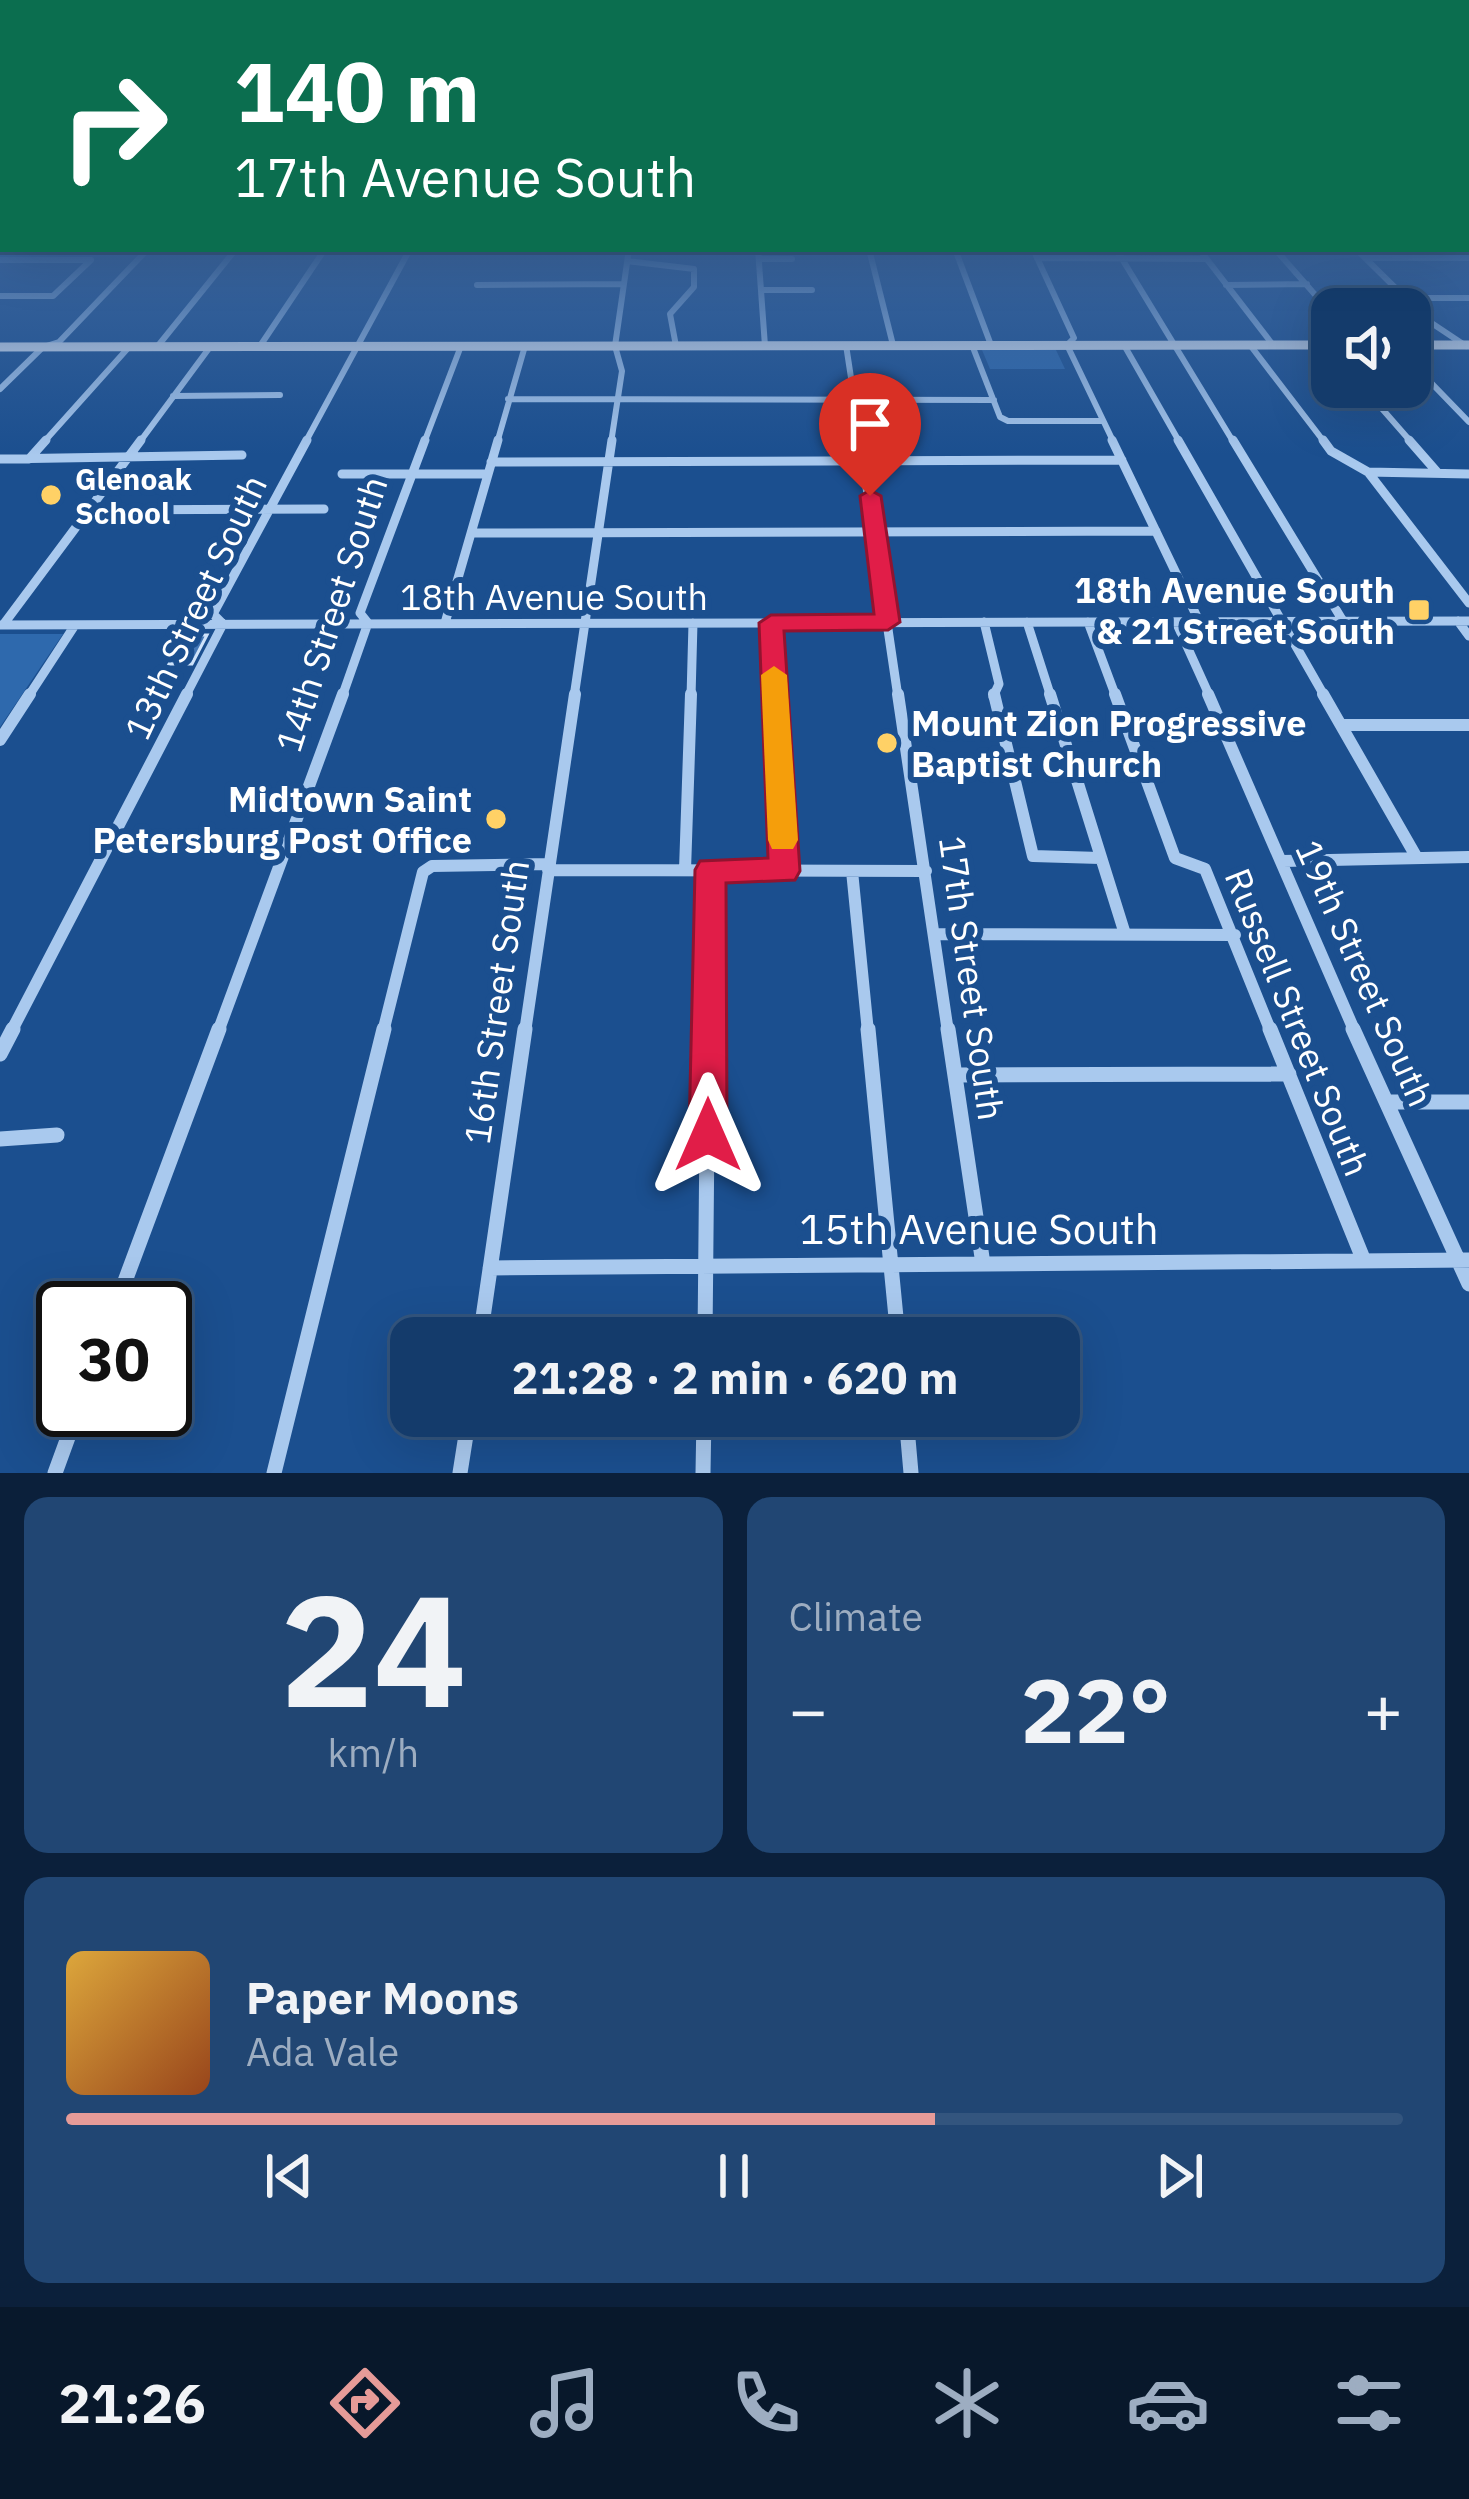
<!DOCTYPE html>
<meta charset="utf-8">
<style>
body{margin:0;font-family:"IBM Plex Sans",sans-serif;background:#214673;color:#f1f3f6;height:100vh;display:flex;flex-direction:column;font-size:45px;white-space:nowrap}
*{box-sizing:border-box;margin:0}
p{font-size:39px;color:#9dadc1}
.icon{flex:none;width:66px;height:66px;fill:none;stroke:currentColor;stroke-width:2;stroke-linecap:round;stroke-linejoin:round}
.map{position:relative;height:1473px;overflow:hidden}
.side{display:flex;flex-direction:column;gap:24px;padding:24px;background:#0b203b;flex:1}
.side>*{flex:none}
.hud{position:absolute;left:0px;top:0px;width:1470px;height:252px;box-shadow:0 12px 48px #0002,0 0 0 3px #33557e;background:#0b6e4f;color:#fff;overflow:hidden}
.tools{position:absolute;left:1311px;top:288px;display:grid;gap:24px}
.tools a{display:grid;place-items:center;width:120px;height:120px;border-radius:24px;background:#143b6b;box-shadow:0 12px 48px #0002,0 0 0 3px #33557e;font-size:60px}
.speed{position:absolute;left:36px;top:1281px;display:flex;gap:24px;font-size:60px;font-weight:700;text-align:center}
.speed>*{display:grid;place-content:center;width:156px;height:156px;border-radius:50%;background:#143b6b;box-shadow:0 12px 48px #0002,0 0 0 3px #33557e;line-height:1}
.speed .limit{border:6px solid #111;border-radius:18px;background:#fff;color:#111}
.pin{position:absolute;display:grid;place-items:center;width:102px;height:102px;color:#fff;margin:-123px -51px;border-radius:50% 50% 50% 0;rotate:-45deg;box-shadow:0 0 12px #0007}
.pin .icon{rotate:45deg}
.me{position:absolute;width:132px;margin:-66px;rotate:0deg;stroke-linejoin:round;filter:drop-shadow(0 0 9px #0008)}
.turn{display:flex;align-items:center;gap:42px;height:252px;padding:0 36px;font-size:54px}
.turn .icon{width:156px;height:156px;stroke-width:2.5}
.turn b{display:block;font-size:84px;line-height:102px}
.big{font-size:90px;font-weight:700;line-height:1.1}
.side .tile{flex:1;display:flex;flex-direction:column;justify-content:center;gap:18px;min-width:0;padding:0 42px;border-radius:24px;background:#214673}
.side .dial{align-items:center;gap:0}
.dial b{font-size:156px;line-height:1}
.song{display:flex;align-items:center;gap:36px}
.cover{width:144px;height:144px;border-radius:18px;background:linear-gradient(135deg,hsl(40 70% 55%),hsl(20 70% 35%))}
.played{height:12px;border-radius:6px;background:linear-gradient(90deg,#e69b98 65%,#33557e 65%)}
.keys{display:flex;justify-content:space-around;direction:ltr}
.heat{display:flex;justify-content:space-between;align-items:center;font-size:66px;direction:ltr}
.side .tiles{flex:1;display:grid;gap:24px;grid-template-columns:1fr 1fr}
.tile:last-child{grid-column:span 2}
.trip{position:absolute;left:390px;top:1317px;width:690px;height:120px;border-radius:24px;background:#143b6b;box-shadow:0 12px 48px #0002,0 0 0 3px #33557e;font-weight:700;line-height:120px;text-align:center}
.dock{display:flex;height:192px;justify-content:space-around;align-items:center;background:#08182b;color:#9dadc1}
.dock .icon{width:84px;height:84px}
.dock .on{color:#e69b98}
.dock b{font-size:54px;color:#f1f3f6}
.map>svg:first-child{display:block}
.green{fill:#2e69ad}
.building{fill:#4478b7;stroke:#cfe3fa;stroke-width:3}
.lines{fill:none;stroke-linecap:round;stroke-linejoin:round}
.minor-far3{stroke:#a9c9ee;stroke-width:6}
.minor-far2{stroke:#a9c9ee;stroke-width:9}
.minor-far1{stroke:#a9c9ee;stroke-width:12}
.minor{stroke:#a9c9ee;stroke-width:15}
.major{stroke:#f0f6ff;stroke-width:9}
.route{fill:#e11d48;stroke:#92132f;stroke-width:3}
.slow{fill:#f59e0b}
.poi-dot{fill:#ffd166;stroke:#1b4f8f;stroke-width:4.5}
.labels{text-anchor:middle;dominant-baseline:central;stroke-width:12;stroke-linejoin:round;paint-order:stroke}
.far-poi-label{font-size:30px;font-weight:bold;fill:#fff;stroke:#1b4f8f;text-anchor:start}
.poi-label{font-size:36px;font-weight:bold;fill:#fff;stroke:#1b4f8f;text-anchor:end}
.street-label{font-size:36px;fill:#fff;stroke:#1b4f8f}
.near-street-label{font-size:42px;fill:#fff;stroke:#1b4f8f}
</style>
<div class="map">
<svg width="1469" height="1473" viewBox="0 0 1469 1473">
<rect width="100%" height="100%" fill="#1b4f8f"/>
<path class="green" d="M982 350H1056L1065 369H990Z
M0 634H63L0 727Z"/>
<path class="building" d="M185 635H207L192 664H169Z"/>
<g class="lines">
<path class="minor-far3" d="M758 249 765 346
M869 249 893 345
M955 249 991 345
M1033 249 1074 338 1067 345 1114 443
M1116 249 1234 443
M1199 249 1273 345
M1275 249 1332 314
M1356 249 1430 322 1466 346
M1037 258 1206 259
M1365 258H1469
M759 259H792
M0 260H91
M627 261 694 269V287L670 314 676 346
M477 285 624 284
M1226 285 1307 284
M761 290H812
M0 296H53L91 260
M1406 298H1469
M846 345 861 443
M972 345 1000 417 1008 421H1103
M1124 345 1180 443
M1250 345 1325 443
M260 346 325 249
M157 347 236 249
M1410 361 1469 422
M1363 387 1412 443
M0 389 43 347 59 342 148 249
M173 396 280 395
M508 399 994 400
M43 443 129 347
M139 443 210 347
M305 443 410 249
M424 443 461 346
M497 443 525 346
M611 443 622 371 615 346 629 249"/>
<path class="minor-far2" d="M860 440 898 697
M1112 440 1199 621
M1178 440 1325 697
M1233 440 1343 621
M1323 440 1331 451 1368 472 1469 603
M1409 440 1437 472
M0 459 242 455
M29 459 46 440
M491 462 1122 460
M1368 472 1469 474
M342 474H485
M89 510 324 509
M471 533 1156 531
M1458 621 1469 636
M984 622 999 684 993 697
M1027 622 1051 697
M1088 622 1116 697
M1176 622 1210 697
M445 623 498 440
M771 623 775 697
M0 625 1469 621
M3 625 141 440
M28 697 75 625
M185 697 223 624 213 614 307 440
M342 697 368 623 360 613 425 440
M574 697 612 440
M691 697 693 623"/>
<path class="minor-far1" d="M775 694 784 871
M898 694 948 1032
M994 694 1033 856 1100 858
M1050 694 1125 934
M1115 694 1175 858 1205 869 1271 1032
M1208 694 1355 1032
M1323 694 1417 858
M1342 725H1469
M0 740 30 694
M1283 861 1469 857
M548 870 926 871
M685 870 691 694
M852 871 868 1032
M935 934 1235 935
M11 1032 187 694
M218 1032 343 694
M383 1032 423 872 432 866 548 864
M525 1032 575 694
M708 1032 710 870"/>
<path class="minor" d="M868 1029 898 1338
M948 1029 983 1264
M1270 1029 1364 1261
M1353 1029 1469 1284
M0 1054 13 1029
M956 1075 1289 1074
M1389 1102H1469
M0 1139 57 1135
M490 1268 1469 1260
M115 1308 219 1029
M480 1338 525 1029
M705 1338 708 1029
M906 1416 911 1473
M55 1473 78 1410
M274 1473 384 1029
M460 1473 469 1416
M703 1473 704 1416"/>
<path class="major" d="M1410 345H1469
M0 347 1332 345"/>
</g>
<linearGradient id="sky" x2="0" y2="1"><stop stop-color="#0f2b4f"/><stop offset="0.55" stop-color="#39639b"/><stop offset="1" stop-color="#39639b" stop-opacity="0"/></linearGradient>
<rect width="1469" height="455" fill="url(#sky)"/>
<path class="route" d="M870 490 881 496 900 622 888 630 784 631 800 871 795 880 726 883 727 1135 721 1148 708 1153 695 1148 689 1135 695 870 700 861 768 858 759 623 771 615 874 614 860 496Z"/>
<path class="slow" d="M774 666 787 675 798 840 793 849H772L768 840 761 675Z"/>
<g class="poi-dot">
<circle cx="51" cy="495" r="12"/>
<rect x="1407" y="598" width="24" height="24" rx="6"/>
<circle cx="887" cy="743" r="12"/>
<circle cx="496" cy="819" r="12"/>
</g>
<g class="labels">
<g class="far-poi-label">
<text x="75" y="478">Glenoak<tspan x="75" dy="34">School</tspan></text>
</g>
<g class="poi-label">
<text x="1395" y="589">18th Avenue South<tspan x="1395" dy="41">&amp; 21 Street South</tspan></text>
<text x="911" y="722" text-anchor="start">Mount Zion Progressive<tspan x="911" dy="41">Baptist Church</tspan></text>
<text x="472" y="798">Midtown Saint<tspan x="472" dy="41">Petersburg Post Office</tspan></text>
</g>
<g class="street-label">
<text x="554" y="596">18th Avenue South</text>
<text transform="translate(195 607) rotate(-65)">13th Street South</text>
<text transform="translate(331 614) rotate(-72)">14th Street South</text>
<text transform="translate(1365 973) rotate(66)">19th Street South</text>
<text transform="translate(972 978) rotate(82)">17th Street South</text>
<text transform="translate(496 1002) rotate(-82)">16th Street South</text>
<text transform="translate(1298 1022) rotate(68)">Russell Street South</text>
</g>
<g class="near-street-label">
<text x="979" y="1228">15th Avenue South</text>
</g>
</g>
</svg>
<div class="tools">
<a><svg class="icon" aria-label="sound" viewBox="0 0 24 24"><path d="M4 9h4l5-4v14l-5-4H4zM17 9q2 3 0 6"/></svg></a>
</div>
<div class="speed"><div class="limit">30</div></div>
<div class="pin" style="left:870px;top:496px;background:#d93025"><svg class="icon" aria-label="arrive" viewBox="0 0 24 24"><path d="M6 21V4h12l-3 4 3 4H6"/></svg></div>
<svg class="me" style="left:708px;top:1135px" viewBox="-20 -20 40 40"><path d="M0-17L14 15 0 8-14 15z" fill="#e11d48" stroke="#fff" stroke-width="4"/></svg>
<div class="trip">21:28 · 2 min · 620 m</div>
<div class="hud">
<div class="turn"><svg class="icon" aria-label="right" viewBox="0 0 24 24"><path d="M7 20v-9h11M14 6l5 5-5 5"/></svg><div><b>140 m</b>17th Avenue South</div></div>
</div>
</div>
<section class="side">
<div class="tiles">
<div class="tile dial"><b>24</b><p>km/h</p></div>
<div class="tile"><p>Climate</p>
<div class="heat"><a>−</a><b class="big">22°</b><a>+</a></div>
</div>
<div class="tile">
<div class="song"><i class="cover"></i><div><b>Paper Moons</b><p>Ada Vale</p></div></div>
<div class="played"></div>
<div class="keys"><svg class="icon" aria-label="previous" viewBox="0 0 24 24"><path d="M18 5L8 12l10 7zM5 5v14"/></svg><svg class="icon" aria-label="pause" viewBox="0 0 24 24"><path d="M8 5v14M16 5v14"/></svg><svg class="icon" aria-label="next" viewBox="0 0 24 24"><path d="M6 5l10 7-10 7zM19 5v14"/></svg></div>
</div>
</div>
</section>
<nav class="dock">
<b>21:26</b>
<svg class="icon on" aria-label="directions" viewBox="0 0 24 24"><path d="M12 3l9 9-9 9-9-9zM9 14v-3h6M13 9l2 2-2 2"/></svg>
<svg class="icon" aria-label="music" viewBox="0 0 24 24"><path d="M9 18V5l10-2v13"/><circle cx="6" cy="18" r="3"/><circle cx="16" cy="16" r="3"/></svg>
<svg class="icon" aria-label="phone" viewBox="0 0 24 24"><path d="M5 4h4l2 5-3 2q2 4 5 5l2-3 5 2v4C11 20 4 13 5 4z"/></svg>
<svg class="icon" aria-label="climate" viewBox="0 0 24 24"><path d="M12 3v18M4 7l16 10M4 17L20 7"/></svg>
<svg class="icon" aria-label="car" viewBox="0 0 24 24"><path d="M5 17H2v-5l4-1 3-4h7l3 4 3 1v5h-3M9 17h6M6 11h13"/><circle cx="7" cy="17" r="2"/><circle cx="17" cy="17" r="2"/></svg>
<svg class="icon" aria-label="filters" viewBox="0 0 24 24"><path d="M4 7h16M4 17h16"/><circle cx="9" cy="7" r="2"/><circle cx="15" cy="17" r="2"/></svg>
</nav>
